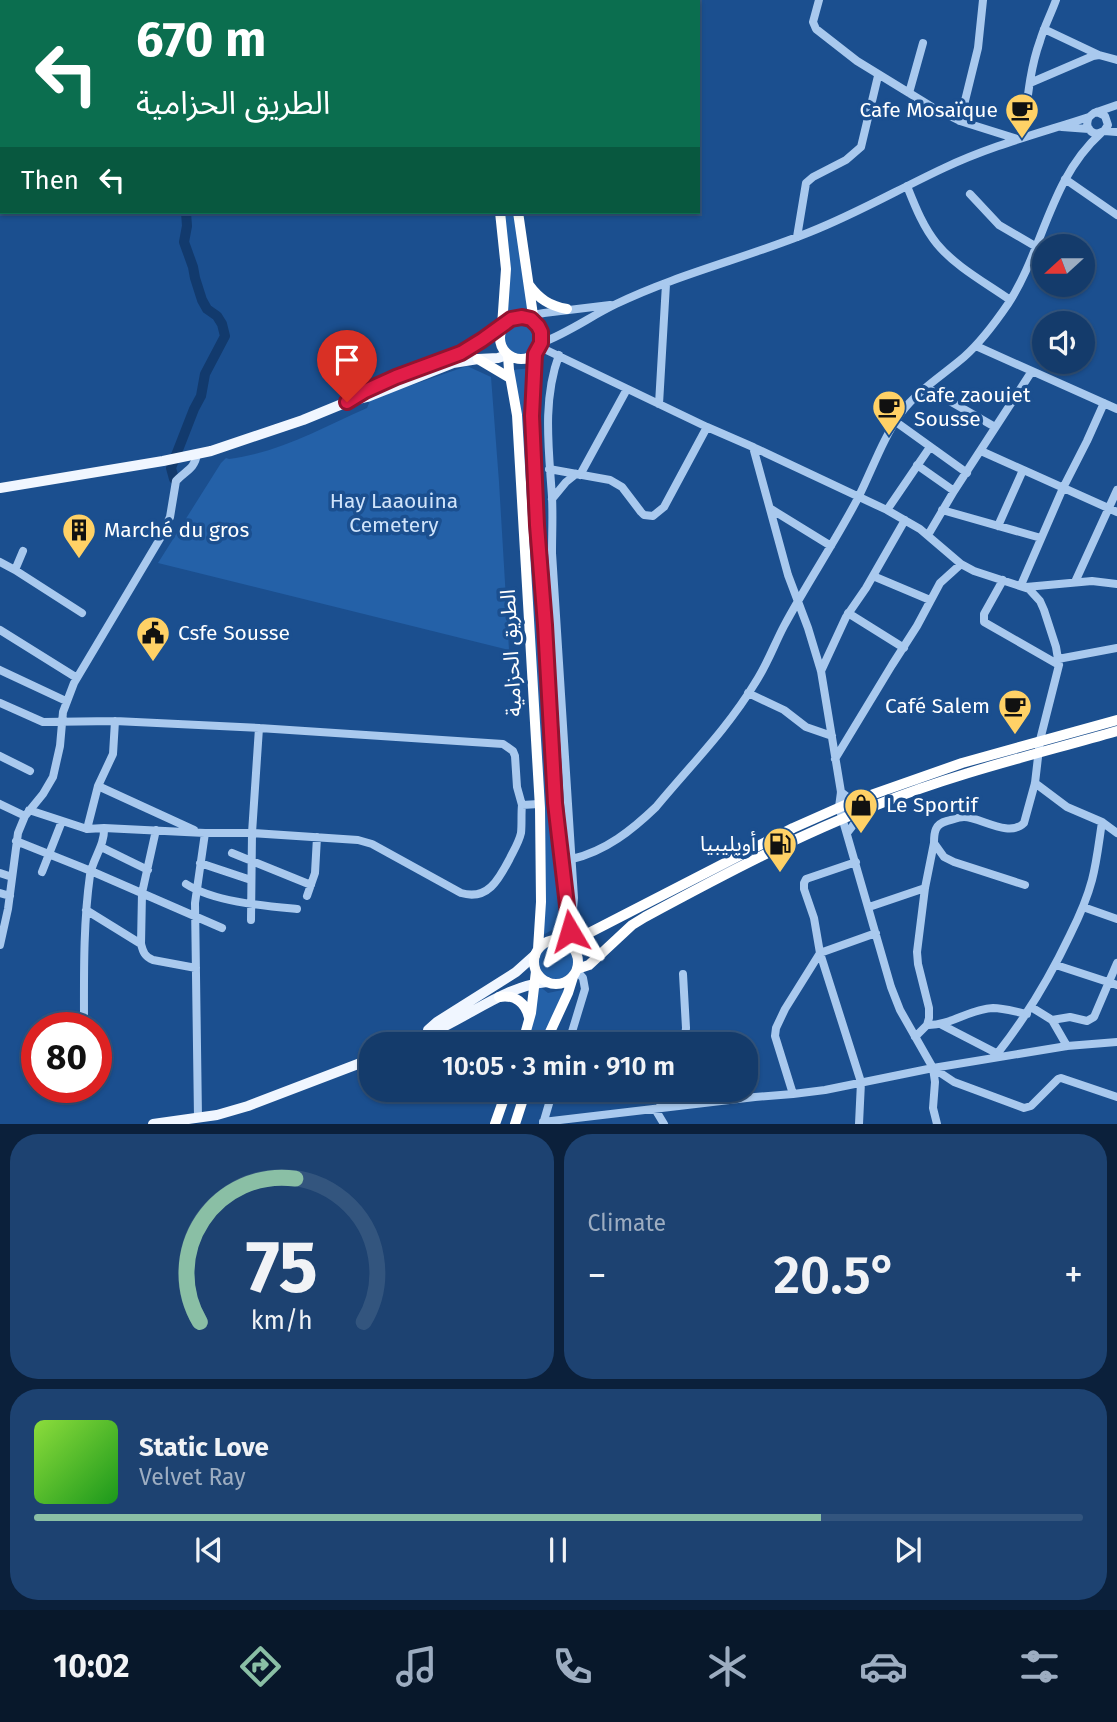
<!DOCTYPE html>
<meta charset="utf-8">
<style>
body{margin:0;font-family:"Fira Sans","Noto Sans Arabic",sans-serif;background:#1d4271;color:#f1f3f6;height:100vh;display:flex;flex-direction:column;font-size:26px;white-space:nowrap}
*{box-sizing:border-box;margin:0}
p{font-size:23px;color:#9dadc1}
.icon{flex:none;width:38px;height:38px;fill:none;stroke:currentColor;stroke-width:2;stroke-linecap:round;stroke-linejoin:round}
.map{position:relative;height:1124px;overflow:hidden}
.drawer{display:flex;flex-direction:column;gap:10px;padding:10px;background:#0b203b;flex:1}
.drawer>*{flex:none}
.banner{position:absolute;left:0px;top:0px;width:700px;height:214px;box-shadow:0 2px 5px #0004,0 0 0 2px #33557e;background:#0b6e4f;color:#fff;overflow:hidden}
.needle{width:46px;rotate:249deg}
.controls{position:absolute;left:1032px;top:234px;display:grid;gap:14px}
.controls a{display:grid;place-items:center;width:63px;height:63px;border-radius:50%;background:#143b6b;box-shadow:0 2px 5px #0004,0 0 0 2px #33557e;font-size:35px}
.speed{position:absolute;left:21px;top:1012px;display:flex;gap:14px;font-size:35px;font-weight:700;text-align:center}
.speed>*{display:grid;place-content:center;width:91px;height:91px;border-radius:50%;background:#143b6b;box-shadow:0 2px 5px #0004,0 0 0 2px #33557e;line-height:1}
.speed .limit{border:10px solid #d22;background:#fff;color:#111}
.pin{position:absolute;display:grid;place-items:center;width:60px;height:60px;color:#fff;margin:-72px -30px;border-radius:50% 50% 50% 0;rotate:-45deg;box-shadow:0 0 7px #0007}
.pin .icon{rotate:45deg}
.me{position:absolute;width:77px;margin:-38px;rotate:353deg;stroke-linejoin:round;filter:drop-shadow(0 0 5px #0008)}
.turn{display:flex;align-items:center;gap:24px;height:147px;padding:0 21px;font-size:32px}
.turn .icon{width:91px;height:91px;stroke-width:2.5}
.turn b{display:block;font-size:49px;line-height:60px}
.then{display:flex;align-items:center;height:66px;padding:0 21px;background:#0003;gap:14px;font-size:26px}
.big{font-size:52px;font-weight:600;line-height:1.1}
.drawer .widget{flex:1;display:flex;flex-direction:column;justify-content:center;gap:10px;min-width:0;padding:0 24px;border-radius:28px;background:#1d4271}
.drawer .dial{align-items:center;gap:0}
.dial svg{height:182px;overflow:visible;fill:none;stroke:#33557e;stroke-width:7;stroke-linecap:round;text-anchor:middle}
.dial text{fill:#f1f3f6;stroke:none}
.song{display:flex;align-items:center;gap:21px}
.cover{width:84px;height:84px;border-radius:10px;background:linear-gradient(135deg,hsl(90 70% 55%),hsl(120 70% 35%))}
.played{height:7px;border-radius:4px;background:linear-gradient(90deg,#8abfa5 75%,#33557e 75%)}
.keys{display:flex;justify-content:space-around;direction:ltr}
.heat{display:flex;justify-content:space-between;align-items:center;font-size:38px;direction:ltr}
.drawer .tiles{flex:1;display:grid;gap:10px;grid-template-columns:1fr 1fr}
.widget:last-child{grid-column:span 2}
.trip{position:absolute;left:359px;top:1032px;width:399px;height:70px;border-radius:28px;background:#143b6b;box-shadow:0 2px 5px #0004,0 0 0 2px #33557e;font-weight:600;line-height:70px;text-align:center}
.tab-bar{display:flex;height:112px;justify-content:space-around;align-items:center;background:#08182b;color:#9dadc1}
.tab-bar .icon{width:49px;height:49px}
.tab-bar .on{color:#8abfa5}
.tab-bar b{font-size:32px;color:#f1f3f6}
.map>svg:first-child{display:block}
.green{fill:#2461a8}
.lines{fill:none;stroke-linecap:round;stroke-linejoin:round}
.river{stroke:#123a6d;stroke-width:10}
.minor{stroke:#a9c9ee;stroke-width:8}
.major{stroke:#f0f6ff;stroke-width:10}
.highway{stroke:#fff;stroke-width:10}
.route-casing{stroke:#92132f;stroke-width:18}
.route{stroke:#e11d48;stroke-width:12}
.labels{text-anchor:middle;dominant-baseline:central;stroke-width:7;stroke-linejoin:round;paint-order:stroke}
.poi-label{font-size:21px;fill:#fff;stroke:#1b4f8f;text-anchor:start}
.park-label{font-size:21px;fill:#cfe3fa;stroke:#1b4f8f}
.street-label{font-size:21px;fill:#fff;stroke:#1b4f8f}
</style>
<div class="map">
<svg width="1117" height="1124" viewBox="0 0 1117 1124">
<rect width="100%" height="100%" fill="#1b4f8f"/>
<path class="green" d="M504 212H516L531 310H516L507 313C513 279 507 246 504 212Z
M503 338a17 17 0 1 1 34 0a17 17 0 1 1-34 0Z
M467 366 491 377 499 482 509 650 158 563 221 463 226 458 229 459C278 453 322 428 367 408L370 401 389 393Z
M531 368 528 378 526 409 553 835 560 873 567 933 552 930 543 935 512 370Z
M539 962a17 17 0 1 1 34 0a17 17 0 1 1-34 0Z
M539 986 548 993 567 989 541 1045H527Z"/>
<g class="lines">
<path class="river" d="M174 479 171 468 194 409 201 396 205 374 225 336 222 324 217 316 207 309 202 300 195 278 193 267 184 242 187 226 186 212"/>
<path class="minor" d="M441 0 442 2
M819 0 813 22 816 29 857 61 932 107 960 121 1017 139
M214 2V0
M244 2V0
M288 2V0
M359 2V0
M633 2 650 0
M1044 29 1099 55
M1030 83 1093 56 1099 55 1117 60
M909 93 923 43
M1097 112 1105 116 1108 125 1104 131 1097 134C1088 132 1085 125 1089 117L1094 113 1117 105
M960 121 978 48 983 0
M1062 127 1089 129
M1104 131 1117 132
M1023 137C1027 105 1029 71 1040 41 1044 27 1051 14 1056 0
M1065 179 1117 215
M907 186C915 206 923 227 937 244 956 267 986 283 1010 300
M970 194 999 225 1035 246
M797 237 806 183 813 177 846 160 861 147 878 76
M522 317 544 313 610 305
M541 343C568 333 591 316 616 304 678 274 746 258 810 232 856 214 899 189 944 168 990 146 1040 133 1089 117
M976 346 1117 409
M540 347 707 427 753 447 887 510 920 529 961 564 974 571 1029 589 1040 601 1044 610 1056 647 1059 665 1040 740 1035 783 1024 823C1009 838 980 817 964 817 958 817 952 820 947 821 935 824 934 832 934 843L944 857 954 862 1025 885
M559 355C542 401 549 450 552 497 553 516 552 534 552 553L574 898 573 909 568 914
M927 388 995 427
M659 404 666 284
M896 422 967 473
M753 447 788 575 808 628 821 671 841 792 839 807 891 987 900 1010 933 1068 935 1082 933 1108 937 1124
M981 451 1117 512
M917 465 954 491
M549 469 610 480 622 487 641 512 644 515 653 516 664 507 707 427
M580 475 627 389
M552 499 566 482 576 474
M771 509 831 546
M887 510 930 447
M942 510 1041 538
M998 526 1023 470
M928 535 954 491 1032 371
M0 562 15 570 82 613
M15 570 23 551
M873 576 930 600
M1003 580 984 614V622L1059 665
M1075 582 1117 490
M1021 585 1063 488 1087 441 1104 403
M1026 587 1092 581 1117 584
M848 613 904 648
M0 630 77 678
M1058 659 1117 648
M0 670 66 701
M821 671 846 617 866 588 905 520
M748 693 784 710 806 727 832 736
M0 703 43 722 115 721 259 728 503 744 513 751 515 756 517 787 522 805 539 804
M0 756 30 771
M835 759 892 665 917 626 940 583 961 564
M1035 783 1067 807 1102 822 1117 833
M98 786 194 830
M841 792C860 805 864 814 847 833
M0 804 25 816
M29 810 87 829 104 828 205 833H252L358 840 372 844 461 893C488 901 499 879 510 858 514 850 519 842 521 833 522 824 521 814 522 805
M87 829 98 786 113 754 115 721
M156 830 142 893 141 944C143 952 145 957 153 960L196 968
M16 841 91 871 222 928
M101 847 148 870
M232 853 311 885
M572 859C606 851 632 830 656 807 690 766 728 728 755 683 767 665 774 645 784 626 807 583 835 542 858 498 872 470 883 438 901 413 917 391 943 375 964 357 982 341 995 323 1008 304 1044 249 1049 180 1101 133
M856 862 806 879 804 883V889L814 918 820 953 861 1082 859 1124
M200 863 251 880
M42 872 62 821
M0 873 12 877
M186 884C214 902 265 906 297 909
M0 893 10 896
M307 896 315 873 317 837
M869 907 925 888
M1083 907 1117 919
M86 910 141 944
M251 920 252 833 259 728
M0 945 8 909 18 833 25 816 43 794 53 777 60 746 63 712 74 683 161 537 170 517 176 481C185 471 195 469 197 454
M1056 965 1117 985
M683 974 686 1028 684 1045
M1031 1007 1052 1020 1067 1046
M1052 1020 1070 1017 1087 1021 1094 1017 1117 963
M927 1025C950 1026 969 1009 993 1008 1004 1008 1016 1012 1027 1014
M942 1025 1002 1056
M84 1027C84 977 83 925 90 875 93 858 105 845 104 828
M915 1037 927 1025 929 1018V1008L918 964 917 952 925 888 934 843
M568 1045 585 989 583 978 576 970
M997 1054C1027 1016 1050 977 1070 935 1079 917 1087 899 1092 880 1097 861 1099 841 1102 822
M933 1068 954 1082 1024 1108 1031 1106 1058 1079 1061 1078 1117 1097
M793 1094 775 1036 776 1028 785 1009 820 953 876 933
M660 1108 662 1090
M655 1109 664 1124
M198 1118 195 903 205 833
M543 1122 755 1097 793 1094 825 1090 933 1068 1067 1046 1117 1042
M543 1124 553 1090"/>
<path class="major" d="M0 2H2
M354 398C386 377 425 370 459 354 474 347 488 337 501 327
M0 488 163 461 211 451 303 420 347 402 367 397 453 363 478 359 498 358 507 355
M428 1030 437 1022 516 972 535 955
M403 1045C416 1038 429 1033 443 1027 478 1010 508 986 547 982
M153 1124 217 1115 248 1106 371 1059"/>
<path class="highway" d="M460 0V2
M480 0V2
M500 212 506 269 502 326
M518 212 534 322
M529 285C539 299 550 306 567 309
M500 338a21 21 0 1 1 42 0a21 21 0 1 1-42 0Z
M535 354 532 416 537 525 555 803 570 931 568 944
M508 356 509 370 517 415 540 808 541 902 538 949
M478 359 510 378
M534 962a22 22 0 1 1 44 0a22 22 0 1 1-44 0Z
M569 945 587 934 793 828 854 801 962 763 1117 720
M577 969 589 965 632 925 645 917C721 876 798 835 879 804 956 773 1037 754 1117 731
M499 997C515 994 526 1003 529 1018
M522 1045 531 1013 536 971
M544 1045 568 993 573 977
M495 1124 507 1090
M515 1124 526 1090"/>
</g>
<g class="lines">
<g class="route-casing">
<path id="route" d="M347 402 365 391 396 377 461 353 482 340 511 319 522 317 531 319 538 326 541 332V343L535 354 532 416 537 525 545 625 555 803 570 931"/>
</g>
<use href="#route" class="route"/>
</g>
<defs>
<g id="cafe-pin" transform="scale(1.75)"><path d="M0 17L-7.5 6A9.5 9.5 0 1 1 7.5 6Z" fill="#ffd166" stroke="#1b4f8f"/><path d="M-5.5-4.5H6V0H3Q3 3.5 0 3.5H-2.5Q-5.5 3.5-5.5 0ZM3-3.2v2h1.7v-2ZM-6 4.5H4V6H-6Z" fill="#111"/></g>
<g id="building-pin" transform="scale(1.75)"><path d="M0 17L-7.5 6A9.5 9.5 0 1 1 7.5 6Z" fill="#ffd166" stroke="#1b4f8f"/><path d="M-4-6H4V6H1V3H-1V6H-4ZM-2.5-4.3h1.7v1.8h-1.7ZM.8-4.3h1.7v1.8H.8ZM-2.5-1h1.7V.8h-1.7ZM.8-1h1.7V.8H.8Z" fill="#111"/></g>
<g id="civic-pin" transform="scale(1.75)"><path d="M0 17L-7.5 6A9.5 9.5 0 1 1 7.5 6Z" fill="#ffd166" stroke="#1b4f8f"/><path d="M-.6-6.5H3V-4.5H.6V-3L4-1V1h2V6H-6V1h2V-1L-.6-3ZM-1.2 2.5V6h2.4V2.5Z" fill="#111"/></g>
<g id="shop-pin" transform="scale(1.75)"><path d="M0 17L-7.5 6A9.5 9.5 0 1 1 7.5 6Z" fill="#ffd166" stroke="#1b4f8f"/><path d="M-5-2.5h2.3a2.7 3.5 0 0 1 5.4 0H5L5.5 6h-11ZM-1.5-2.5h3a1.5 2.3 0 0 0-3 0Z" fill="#111"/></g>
<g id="fuel-pin" transform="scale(1.75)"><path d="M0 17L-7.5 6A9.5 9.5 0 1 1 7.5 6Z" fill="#ffd166" stroke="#1b4f8f"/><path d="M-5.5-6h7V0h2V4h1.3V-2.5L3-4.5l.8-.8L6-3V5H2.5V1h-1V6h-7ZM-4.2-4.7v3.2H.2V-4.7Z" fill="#111"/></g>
</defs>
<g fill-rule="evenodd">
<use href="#cafe-pin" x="1022" y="110"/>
<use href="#cafe-pin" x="889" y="407"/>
<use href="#building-pin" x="79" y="530"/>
<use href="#civic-pin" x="153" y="633"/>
<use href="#cafe-pin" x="1015" y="706"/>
<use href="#shop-pin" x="861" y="805"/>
<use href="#fuel-pin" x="780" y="844"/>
</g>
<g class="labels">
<g class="poi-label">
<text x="998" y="110" text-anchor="end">Cafe Mosaïque</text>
<text x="914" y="395">Cafe zaouiet<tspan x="914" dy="24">Sousse</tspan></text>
<text x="104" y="530">Marché du gros</text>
<text x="178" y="633">Csfe Sousse</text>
<text x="990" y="706" text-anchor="end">Café Salem</text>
<text x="886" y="805">Le Sportif</text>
<text x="756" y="844" text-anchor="end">أويليبيا</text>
</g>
<g class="park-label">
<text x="394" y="501">Hay Laaouina<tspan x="394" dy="24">Cemetery</tspan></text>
</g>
<g class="street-label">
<text transform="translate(511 653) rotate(-93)">الطريق الحزامية</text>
</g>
</g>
</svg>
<div class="controls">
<a><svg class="needle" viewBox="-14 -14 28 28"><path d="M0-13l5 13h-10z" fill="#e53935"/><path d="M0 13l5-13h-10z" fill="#9dadc1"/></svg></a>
<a><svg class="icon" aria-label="sound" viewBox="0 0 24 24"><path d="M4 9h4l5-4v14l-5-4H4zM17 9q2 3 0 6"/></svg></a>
</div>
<div class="speed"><div class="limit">80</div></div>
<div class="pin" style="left:347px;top:402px;background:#d93025"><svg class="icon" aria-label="arrive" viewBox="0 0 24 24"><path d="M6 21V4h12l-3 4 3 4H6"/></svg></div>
<svg class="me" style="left:570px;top:931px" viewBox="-20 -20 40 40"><path d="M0-17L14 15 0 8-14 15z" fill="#e11d48" stroke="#fff" stroke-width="4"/></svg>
<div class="trip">10:05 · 3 min · 910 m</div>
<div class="banner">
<div class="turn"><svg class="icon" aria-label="left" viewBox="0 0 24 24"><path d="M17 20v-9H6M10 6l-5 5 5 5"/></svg><div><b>670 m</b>الطريق الحزامية</div></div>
<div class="then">Then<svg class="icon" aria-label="left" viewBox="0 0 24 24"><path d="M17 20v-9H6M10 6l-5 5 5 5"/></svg></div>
</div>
</div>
<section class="drawer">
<div class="tiles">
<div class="widget dial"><svg viewBox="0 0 100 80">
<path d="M14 69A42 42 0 1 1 86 69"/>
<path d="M14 69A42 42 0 0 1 56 6" stroke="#8abfa5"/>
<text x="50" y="56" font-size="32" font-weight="700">75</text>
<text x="50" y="72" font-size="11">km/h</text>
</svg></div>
<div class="widget"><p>Climate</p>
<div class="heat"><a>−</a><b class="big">20.5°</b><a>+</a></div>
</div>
<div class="widget">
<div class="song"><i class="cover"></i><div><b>Static Love</b><p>Velvet Ray</p></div></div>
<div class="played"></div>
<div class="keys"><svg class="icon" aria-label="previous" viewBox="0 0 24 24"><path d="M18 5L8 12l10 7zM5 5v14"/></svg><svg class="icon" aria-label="pause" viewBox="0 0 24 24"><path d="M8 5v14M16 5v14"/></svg><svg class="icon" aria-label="next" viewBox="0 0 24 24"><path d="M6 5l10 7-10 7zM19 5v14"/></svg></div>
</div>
</div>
</section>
<nav class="tab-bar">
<b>10:02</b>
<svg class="icon on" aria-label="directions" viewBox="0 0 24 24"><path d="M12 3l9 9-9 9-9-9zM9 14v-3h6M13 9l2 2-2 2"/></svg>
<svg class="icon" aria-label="music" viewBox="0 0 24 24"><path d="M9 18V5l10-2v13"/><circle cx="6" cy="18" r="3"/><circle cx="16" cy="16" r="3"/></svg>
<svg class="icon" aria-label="phone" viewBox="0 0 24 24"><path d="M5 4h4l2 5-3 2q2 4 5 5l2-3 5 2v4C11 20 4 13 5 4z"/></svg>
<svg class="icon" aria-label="climate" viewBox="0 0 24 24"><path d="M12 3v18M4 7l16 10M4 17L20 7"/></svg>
<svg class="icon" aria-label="car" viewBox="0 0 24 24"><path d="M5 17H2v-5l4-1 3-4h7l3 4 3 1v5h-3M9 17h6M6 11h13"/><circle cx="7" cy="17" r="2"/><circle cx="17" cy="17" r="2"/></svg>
<svg class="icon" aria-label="filters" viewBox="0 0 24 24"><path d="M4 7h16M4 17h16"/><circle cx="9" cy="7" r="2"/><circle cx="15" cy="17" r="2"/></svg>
</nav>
